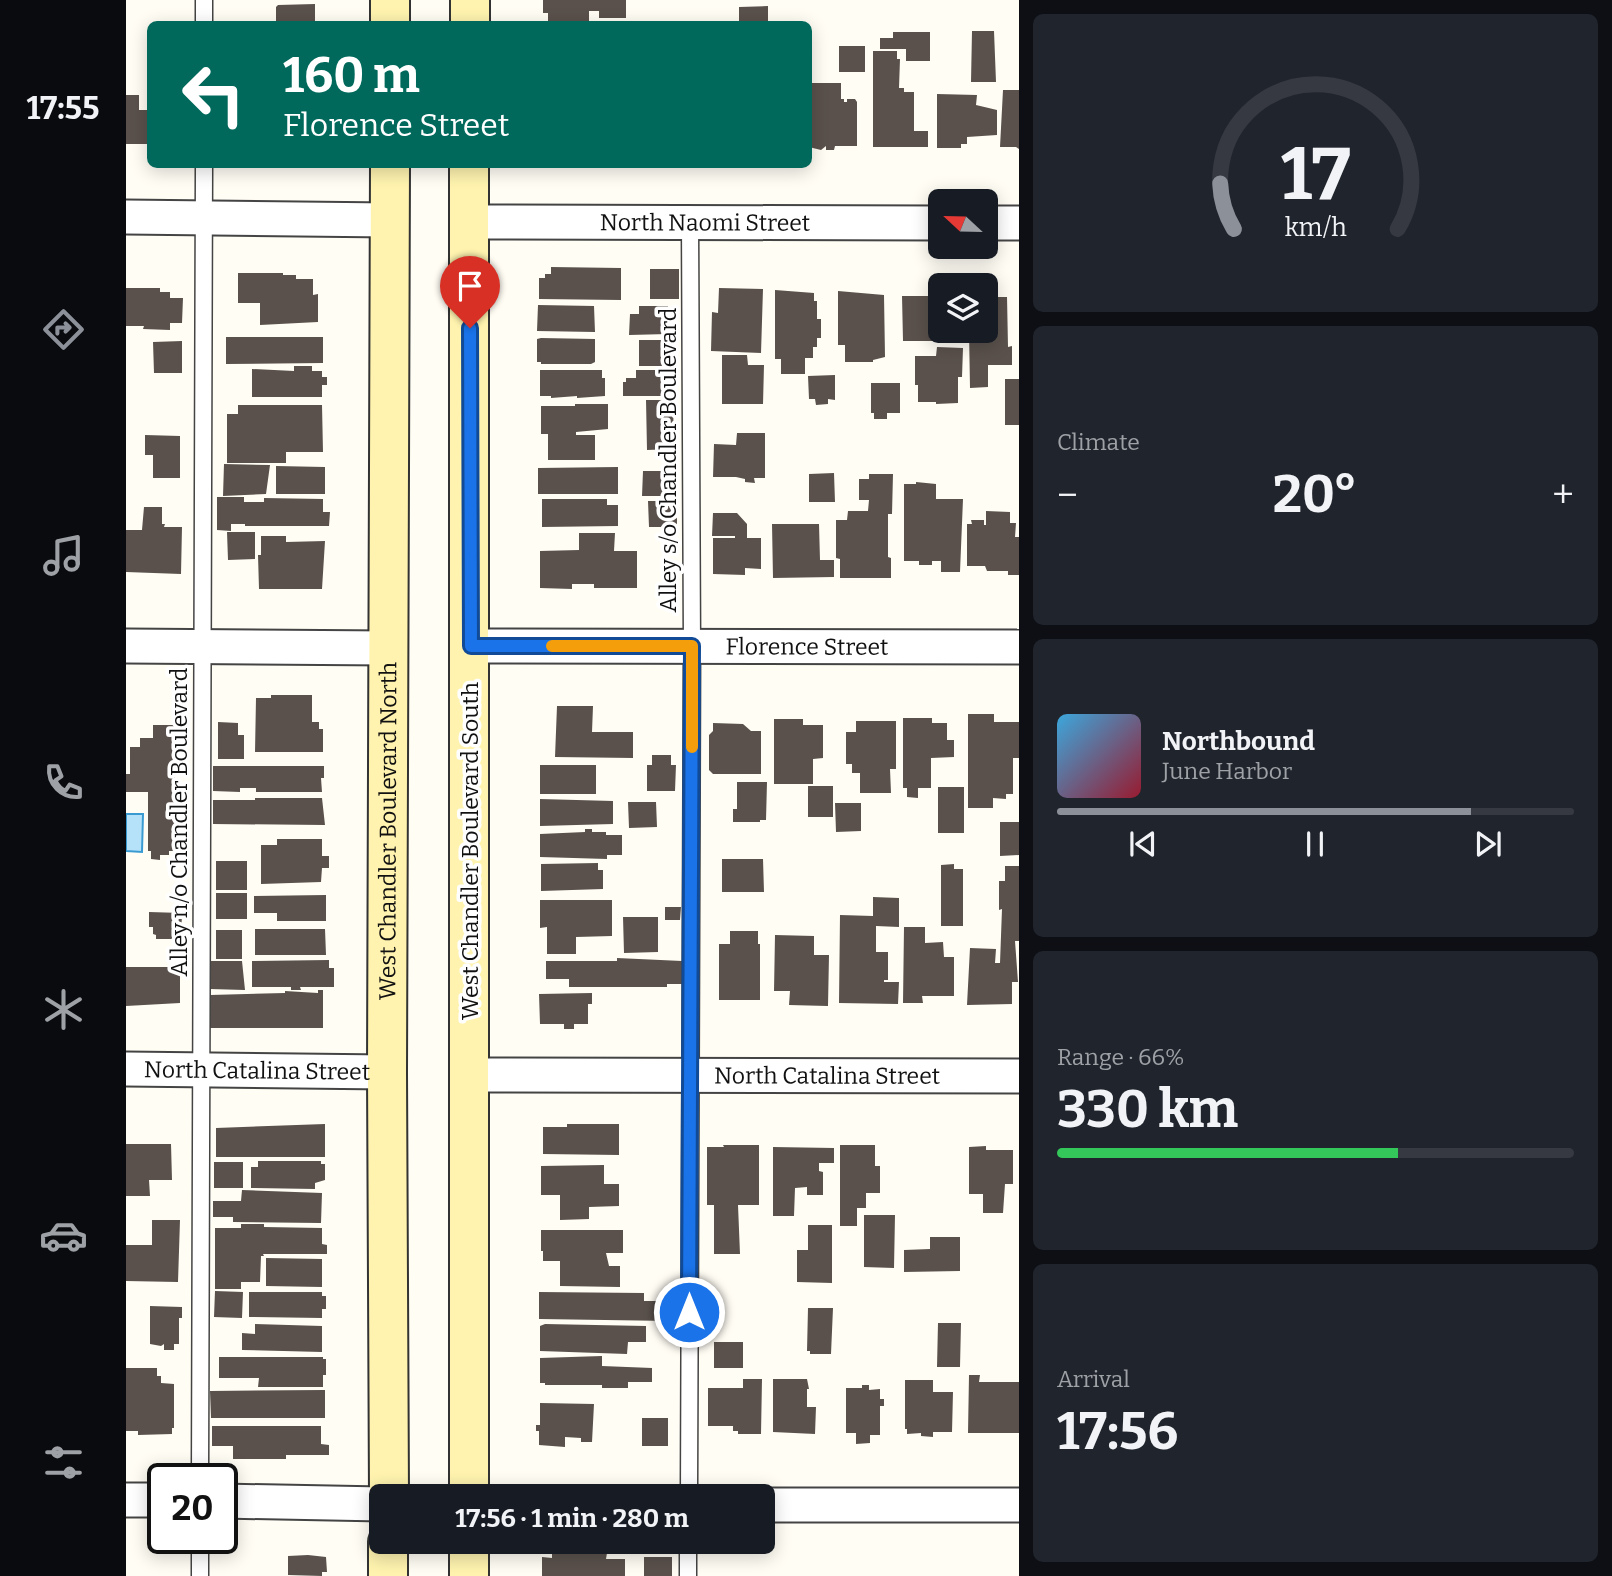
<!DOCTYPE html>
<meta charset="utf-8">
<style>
body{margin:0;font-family:Bitter,serif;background:#20242c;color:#f1f3f6;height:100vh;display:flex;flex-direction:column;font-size:26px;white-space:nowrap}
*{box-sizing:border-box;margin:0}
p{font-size:23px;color:#9ea1a6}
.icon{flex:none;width:38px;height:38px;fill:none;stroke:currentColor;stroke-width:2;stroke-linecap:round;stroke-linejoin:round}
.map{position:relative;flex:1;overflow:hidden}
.panel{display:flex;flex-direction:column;gap:14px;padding:14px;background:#0d0f14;width:593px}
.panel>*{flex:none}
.hud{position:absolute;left:21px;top:21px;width:665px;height:147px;border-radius:10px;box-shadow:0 4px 18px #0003;background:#00695c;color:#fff;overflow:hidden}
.needle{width:46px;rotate:292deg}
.tools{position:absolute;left:802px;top:189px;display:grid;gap:14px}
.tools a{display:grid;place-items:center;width:70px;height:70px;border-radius:10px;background:#171b24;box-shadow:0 4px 18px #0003;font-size:35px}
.speed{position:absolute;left:21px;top:1463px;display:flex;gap:14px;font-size:35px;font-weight:700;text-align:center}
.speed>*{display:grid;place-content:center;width:91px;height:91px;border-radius:50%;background:#171b24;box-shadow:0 4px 18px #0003;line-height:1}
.speed .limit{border:4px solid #111;border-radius:10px;background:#fff;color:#111}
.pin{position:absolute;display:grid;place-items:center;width:60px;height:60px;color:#fff;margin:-72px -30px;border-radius:50% 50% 50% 0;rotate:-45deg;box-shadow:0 0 7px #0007}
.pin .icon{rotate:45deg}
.me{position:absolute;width:77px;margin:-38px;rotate:0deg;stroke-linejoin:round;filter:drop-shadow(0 0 5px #0008)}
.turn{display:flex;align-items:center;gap:24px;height:147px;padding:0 21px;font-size:32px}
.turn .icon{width:91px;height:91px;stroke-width:2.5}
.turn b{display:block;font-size:49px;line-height:60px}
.big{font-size:52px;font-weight:700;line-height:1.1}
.panel .widget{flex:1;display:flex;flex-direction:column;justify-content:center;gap:10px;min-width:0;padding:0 24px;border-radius:10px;background:#20242c}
.panel .dial{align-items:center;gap:0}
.dial svg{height:182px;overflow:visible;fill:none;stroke:#363941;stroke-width:7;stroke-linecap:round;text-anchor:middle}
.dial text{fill:#f1f3f6;stroke:none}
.song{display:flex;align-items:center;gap:21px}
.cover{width:84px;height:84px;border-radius:10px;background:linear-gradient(135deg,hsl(200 70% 55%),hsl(350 70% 35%))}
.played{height:7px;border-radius:4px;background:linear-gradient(90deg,#8c9099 80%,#363941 80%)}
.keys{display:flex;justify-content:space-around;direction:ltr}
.heat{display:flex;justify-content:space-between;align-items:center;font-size:38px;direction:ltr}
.charge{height:10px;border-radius:5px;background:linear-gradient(90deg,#34c759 66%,#363941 0)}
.trip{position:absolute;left:243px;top:1484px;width:406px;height:70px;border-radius:10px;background:#171b24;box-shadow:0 4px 18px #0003;font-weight:700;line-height:70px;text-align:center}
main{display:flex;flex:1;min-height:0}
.menu{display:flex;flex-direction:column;width:126px;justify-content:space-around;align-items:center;background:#090b0e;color:#9ea1a6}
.menu .icon{width:49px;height:49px}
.menu .selected{color:#8c9099}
.menu b{font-size:32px;color:#f1f3f6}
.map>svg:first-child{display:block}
.water{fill:#b6e2f9;stroke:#3a9bd3;stroke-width:2}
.building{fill:#5a514c}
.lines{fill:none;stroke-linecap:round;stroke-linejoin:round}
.lane-casing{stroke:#444;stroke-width:19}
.street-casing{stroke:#444;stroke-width:37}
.secondary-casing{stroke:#333;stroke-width:42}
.lane{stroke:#fff;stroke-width:16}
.street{stroke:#fff;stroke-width:33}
.secondary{stroke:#fff3af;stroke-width:38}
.route-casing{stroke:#114b97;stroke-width:18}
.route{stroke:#1a73e8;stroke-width:12}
.slow{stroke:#f59e0b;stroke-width:12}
.labels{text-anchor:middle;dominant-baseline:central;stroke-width:7;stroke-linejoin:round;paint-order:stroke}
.street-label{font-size:23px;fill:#111;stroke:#fff}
</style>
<main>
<nav class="menu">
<b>17:55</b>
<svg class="icon selected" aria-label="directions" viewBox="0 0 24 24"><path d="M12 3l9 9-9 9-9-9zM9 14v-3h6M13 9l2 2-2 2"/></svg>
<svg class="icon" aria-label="music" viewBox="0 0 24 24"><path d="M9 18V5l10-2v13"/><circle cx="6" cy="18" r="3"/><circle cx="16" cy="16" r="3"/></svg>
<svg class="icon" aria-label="phone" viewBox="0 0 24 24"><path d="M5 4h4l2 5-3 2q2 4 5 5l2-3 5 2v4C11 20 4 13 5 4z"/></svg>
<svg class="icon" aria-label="climate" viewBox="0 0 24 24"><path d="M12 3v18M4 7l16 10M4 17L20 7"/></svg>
<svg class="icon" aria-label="car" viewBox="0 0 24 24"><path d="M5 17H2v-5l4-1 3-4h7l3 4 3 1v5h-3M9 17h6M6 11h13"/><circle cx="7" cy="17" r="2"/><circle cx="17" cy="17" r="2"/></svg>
<svg class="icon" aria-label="filters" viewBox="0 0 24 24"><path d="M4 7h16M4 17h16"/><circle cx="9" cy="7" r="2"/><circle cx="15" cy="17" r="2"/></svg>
</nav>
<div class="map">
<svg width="893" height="1576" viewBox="0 0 893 1576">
<rect width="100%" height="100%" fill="#fffdf4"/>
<path class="water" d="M0 814H17L16 852 0 851Z"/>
<path class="building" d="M417 0H500V18H473V11H463V24H422V13H417Z
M189 4V24H150V7L152 5Z
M642 6V24H613V7Z
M846 31H868L870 82H845Z
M767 32H804V61H780V49H754V38H767Z
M713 46H739V72H713Z
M747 51H771V59H774L773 88H778V92H788V131H802V147H747Z
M686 83H715V99H718V102H721V99H729L731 102V146H709L708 150H700V146L695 150 683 147 682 99H686Z
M877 90H893V149L890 147H874Z
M811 94 851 95 850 105 871 110V135L841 137V144H835V148H811Z
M0 95H13V110H24V144H0Z
M415 164H458V168H415Z
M425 267 495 268V300L413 299V278H419V274H425Z
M524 269H553V299H524Z
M112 273H157V275H170V279H187V295L192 294V322L134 325V303H112Z
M0 288H34V292H44V298H57L56 323H44V330L17 329 18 326H0Z
M593 288 637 289 635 353 585 351 586 312 592 313Z
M802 289H814V331H827V339L816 338V341H777L776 296H802Z
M649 290 688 293V301H691V319H695V338H691V347H687V358H679V374H655V359H649Z
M859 290H868V297H881L882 347 886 346V365H862V387L844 388 843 331H859Z
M712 291 758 295 759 357 747 360V362H719V345H712Z
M412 305 468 306 469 332 411 331Z
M513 306H542V334L503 335 504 314H513Z
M100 337H197V363L100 364Z
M415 338 469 339V362L465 364H415V362H411V339Z
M513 340H542V366H513Z
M56 341V373H28L27 342Z
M811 347 837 348 836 377H832V403L810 404V402H792V385H789V356H810Z
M596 355H621L622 365H638L637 404H596Z
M168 366H186V371H196V377H201V385H196V397H126V369L168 371Z
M414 370H476V378H479V396L451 398V396L425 398V396H414Z
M510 370H542L541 396H497V382H500V378H510Z
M709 375V400L702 399V404L690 405 689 399H683L682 376Z
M879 379H893V425H879Z
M745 383H774V413H761V419H748V413H745Z
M520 400H547L548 449 521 450Z
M449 404H482V429L450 432V435H469V460H422V434H415V406H449Z
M112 405H196L197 452H160V463H101V414H112Z
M611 433H639V478H628L629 483 619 482V479L610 477H587L588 444 610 445Z
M19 435 54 436V478H27V455H19Z
M98 464 144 465 140 494 97 496Z
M150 466 199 467V494H150Z
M492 467V494H412V468Z
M517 471H544V496H516Z
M708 473 709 502H683V474Z
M743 474H767L766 514H762V557L765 558V578H714V559L710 558V520H721L722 511H742L743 500H733V479H743Z
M790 482 810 484V499H837L834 572H815V561H806V565H793V561H778V484H790Z
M91 497H118V502H138V498L197 499V512H204L203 526H119V524H105V531L91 530Z
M416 499H481V505H492V526L416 527Z
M522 501H551V527H523Z
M18 507H36V524H39L38 527H56L55 574 0 572V530H16Z
M860 511 884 512V523H890L889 537H893V575H882V571H861L859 566H841V524H846L845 520H858V525H860Z
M587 513H611L621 524V538H635V569L619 568V575L587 574V538H609V536H586Z
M646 524H693L694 560H708V577L647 578Z
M101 532H129V559L102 560Z
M453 533H489L488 551H511V588H468V584H446V589L414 588V551L453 550Z
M135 536H160V542L199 541 196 589H133L132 555H135Z
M145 695H186V722H193V729H197V752H129L130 698H145Z
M431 706H467L466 732H507V758L429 757Z
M842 714H868V722H893V758H887V794H880V799L867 798V808H842Z
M777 718H806V723H821V740H828V757L805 758V788H792V798L781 797V788H777Z
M648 719H677V725H697V758L687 759V784H648Z
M730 721H770V769H764L765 793H734V773H726V764H720V732H730Z
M92 722 112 723V735H118V759H92Z
M587 723 617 724 625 731H635V774H587L583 770V735L587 731Z
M27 725H48L49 851H43V855H34V860L25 859V851H22V792H0V774H4V747H14V738H27Z
M526 755H545V765H550L549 791H521V765H526Z
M414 765H470V794H414Z
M87 766H198V778H195L196 792H130V788H114V792L87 791Z
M611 782H641L640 820H634V822H607V809H611Z
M682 786H707V817H682Z
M812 787H838V833H812Z
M129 798H196L199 825 87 824V800H129Z
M414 799 487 801V824L414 826Z
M502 802H530L531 827 503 828Z
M709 803H735V831L710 832Z
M874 822H893V855L874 856Z
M459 829H466V832H480V835H496V855H481V859L414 857V834L459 832Z
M151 839H196V856H203V868H196L195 882 135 884V845H151Z
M596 859H637L638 892H596Z
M90 861H121V890H90Z
M472 863V870H477V889L415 891V864Z
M828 864V869H837V926H815V865Z
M879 866H893V941H889L892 982H886V1004L841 1005 844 948 870 949 869 963H874L876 909 873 910V881H879Z
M90 893H121V919H90Z
M200 895V921H151V913H128V896Z
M747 897 773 898V927L750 926V952H762V980H758V982H773L772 1004 713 1003 714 915 747 916Z
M414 900H486V936L450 937V954H421V927L414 928Z
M539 907H555L554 920H539Z
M23 912 56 913 55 939H30V935L27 934V927H23Z
M497 917H532V952L498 953Z
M778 927H799V943L817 942 818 957H828V996H796L797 1003H777Z
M129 929H199L200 955H129Z
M90 930H116V959H90Z
M604 931H632V944H634V1000H593V944H604Z
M649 935 688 936V955H703L702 1006 663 1005 664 991H648Z
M491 958 556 961V984H541V987H443V979H420V961H491Z
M203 960V968H208V987H174L175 990H165V987H126V961Z
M85 961H116L119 990 84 989Z
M0 967H54V1003L0 1006Z
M192 990H197V1028H84V995L159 993V991L192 993Z
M466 993V1004H462V1024H448V1029H438V1024H414L413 994Z
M199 1124V1157H90V1128Z
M441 1124H493V1155L417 1154V1127H441Z
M0 1144H45L46 1180H23L24 1196H0Z
M597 1145H633V1205H612L614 1254H588V1205H581V1147H598Z
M714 1145H749V1166H754V1193H740V1208H731V1226H714Z
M860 1146V1150H887V1184H879L877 1213H857V1194H843V1147Z
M647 1147 708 1148V1163H693V1171L697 1172V1195H681V1187L669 1188 668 1216H647Z
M132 1161H195V1164H199V1180L189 1183V1189L125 1188V1167H132Z
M88 1162H117V1188H88Z
M478 1165V1184H493V1206L463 1207V1219L434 1220V1195H415V1166Z
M116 1190 196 1193 195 1223 107 1222V1217H87V1201H115Z
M738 1215H769L768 1268 738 1267Z
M26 1220H54L52 1282 0 1281V1245H26Z
M115 1224H138V1227L196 1228V1244L201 1245V1254H137L138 1256H135L134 1282H115V1289H89V1228H115Z
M682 1225H706V1283L671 1282V1250H682Z
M415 1230H497V1253H480L483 1266H494V1287L434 1286V1261H417V1251H415Z
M804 1237H834V1271L778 1272V1250L804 1249Z
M140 1258 196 1259V1287L140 1286Z
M89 1291 117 1292 116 1318 88 1317Z
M123 1292H196V1296H200V1309H196V1318L123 1317Z
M413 1292 518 1293V1301H545V1321L413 1319Z
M24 1306 56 1307V1318H53V1344H48V1350H38V1344L35 1346 24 1344Z
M682 1308H707L705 1354H684V1351H681Z
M812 1323H835L834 1367H811Z
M129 1324 196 1326V1352L116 1350V1333L129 1334Z
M419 1324 520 1326V1342H502L501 1354 414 1351V1326Z
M588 1342H617V1368H588Z
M476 1356V1366L526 1368V1382H502V1388H476V1385H419V1383H414V1358Z
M93 1357H197V1359H200V1375H197V1387H132L133 1378H93Z
M0 1368H31V1376H35V1383L48 1384V1428H46V1434L12 1435V1431H0Z
M843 1375H854L853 1382H893V1433H842Z
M617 1379H636L635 1434H612V1431H607V1426H582V1388H617Z
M647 1379H681L683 1389H681V1407H690L689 1434 647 1432Z
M779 1380H807V1392H827L826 1432H807V1437L795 1436V1433L781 1434V1429H779Z
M736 1385H743V1390L754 1389V1399H758V1406H754V1435H744V1443L730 1444V1433H720V1388H736Z
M199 1390V1418H85L84 1391Z
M414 1403 468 1404 466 1442H455V1438L439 1437V1447L413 1445V1431H410V1425H414Z
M516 1418H542V1446H516Z
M86 1426H195V1444L203 1445V1455H160V1459H107V1446H86Z
M426 1553H481L480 1559H499V1576H416V1557L426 1558Z
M182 1555 200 1557 201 1572H196V1576L162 1575V1556Z
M518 1557H546V1576H518Z"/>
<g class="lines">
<g class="lane-casing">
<path id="lane" d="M78 24V0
M74 1479 78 164
M563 1496 566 646 564 222
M74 1576V1538
M562 1576V1542"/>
</g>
<g class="street-casing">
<g id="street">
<path d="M0 217 264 220"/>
<path id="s1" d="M343 222 814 223"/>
<path d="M859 223H893"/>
<path d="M0 646 263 648"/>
<path id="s2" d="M345 646 893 647"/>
<path id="s3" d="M0 1069 261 1072"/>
<path id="s4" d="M342 1075 893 1076"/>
<path d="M0 1500H37"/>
<path d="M96 1501 256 1504"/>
<path d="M637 1505H893"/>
</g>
</g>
<g class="secondary-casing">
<g id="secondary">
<path d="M264 24V0"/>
<path d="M344 24V0"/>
<path id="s5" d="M263 1496 261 1072 264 164"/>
<path d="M343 1496V164"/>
<path d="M262 1576V1542"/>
<path d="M343 1576V1542"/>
</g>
</g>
<use href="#lane" class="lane"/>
<use href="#street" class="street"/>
<use href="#secondary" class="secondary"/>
</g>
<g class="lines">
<g class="route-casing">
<path id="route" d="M344 328 345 646H566L563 1312"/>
</g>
<use href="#route" class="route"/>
<path class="slow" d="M426 646H566V747"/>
</g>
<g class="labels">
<g class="street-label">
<text stroke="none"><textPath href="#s1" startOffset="236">North Naomi Street</textPath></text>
<text transform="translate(542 460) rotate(-90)">Alley s/o Chandler Boulevard</text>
<text stroke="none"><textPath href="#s2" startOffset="336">Florence Street</textPath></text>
<text transform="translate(53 822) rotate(-90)">Alley n/o Chandler Boulevard</text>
<text stroke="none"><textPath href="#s5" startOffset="665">West Chandler Boulevard North</textPath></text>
<text transform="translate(344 851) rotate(-90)">West Chandler Boulevard South</text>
<text stroke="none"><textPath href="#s3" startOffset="131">North Catalina Street</textPath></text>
<text stroke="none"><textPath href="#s4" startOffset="359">North Catalina Street</textPath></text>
</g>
</g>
</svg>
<div class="tools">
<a><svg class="needle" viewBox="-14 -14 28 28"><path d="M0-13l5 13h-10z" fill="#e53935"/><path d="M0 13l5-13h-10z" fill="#9ea1a6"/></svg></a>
<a><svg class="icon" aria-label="layers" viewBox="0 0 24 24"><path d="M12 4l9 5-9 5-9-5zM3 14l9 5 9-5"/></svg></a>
</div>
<div class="speed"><div class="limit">20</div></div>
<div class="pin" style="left:344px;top:328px;background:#d93025"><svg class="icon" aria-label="arrive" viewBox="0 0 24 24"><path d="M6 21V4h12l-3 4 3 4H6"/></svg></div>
<svg class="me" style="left:563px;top:1312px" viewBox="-20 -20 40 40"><circle r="17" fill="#1a73e8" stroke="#fff" stroke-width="3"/><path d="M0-11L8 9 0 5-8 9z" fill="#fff"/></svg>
<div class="trip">17:56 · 1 min · 280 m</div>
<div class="hud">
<div class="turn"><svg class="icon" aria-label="left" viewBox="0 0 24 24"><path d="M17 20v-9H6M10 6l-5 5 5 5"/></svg><div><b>160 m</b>Florence Street</div></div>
</div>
</div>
<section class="panel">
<div class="widget dial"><svg viewBox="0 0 100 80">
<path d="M14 69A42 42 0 1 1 86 69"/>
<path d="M14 69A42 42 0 0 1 8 49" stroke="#8c9099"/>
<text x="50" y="56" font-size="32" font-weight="700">17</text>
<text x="50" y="72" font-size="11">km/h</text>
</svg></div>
<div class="widget"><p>Climate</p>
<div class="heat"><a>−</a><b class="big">20°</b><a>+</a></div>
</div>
<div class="widget">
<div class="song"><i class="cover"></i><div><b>Northbound</b><p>June Harbor</p></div></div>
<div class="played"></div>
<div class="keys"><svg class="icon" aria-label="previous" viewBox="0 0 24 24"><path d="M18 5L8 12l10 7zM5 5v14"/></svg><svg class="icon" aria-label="pause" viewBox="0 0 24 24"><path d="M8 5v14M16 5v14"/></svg><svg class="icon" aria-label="next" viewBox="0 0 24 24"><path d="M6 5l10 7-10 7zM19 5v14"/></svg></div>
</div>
<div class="widget"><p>Range · 66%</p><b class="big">330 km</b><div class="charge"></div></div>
<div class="widget"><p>Arrival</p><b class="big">17:56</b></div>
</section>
</main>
